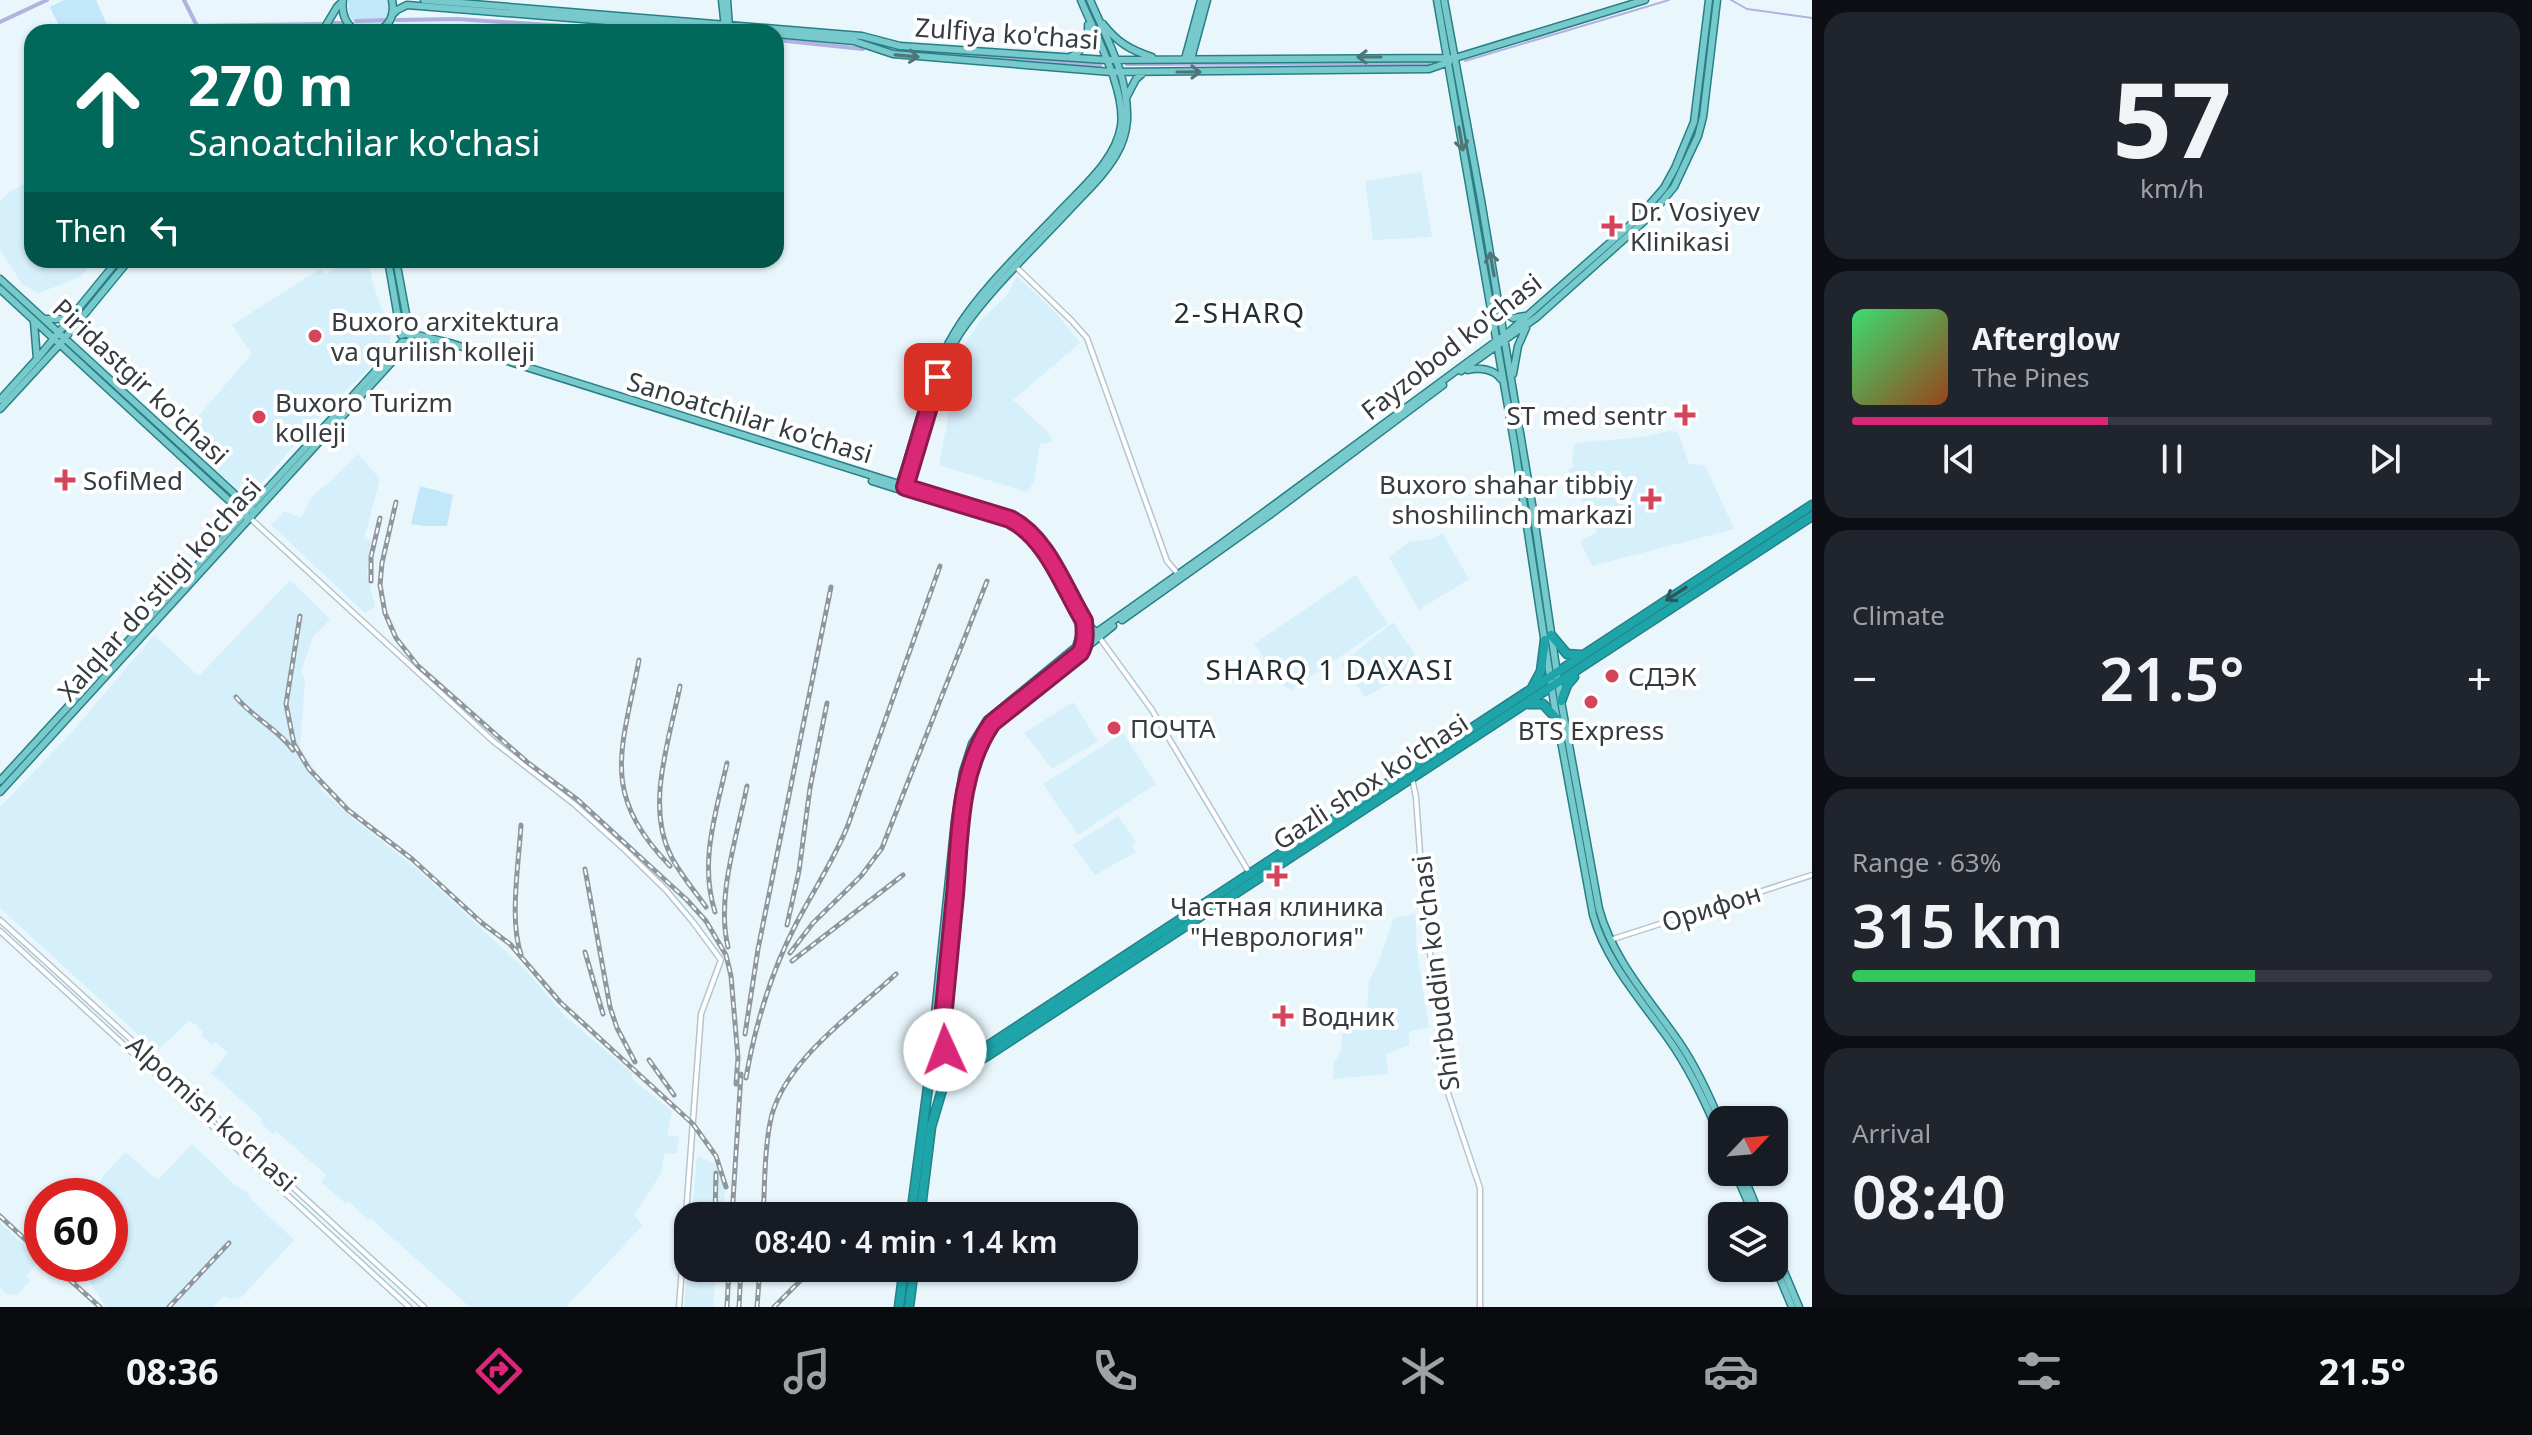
<!DOCTYPE html>
<meta charset="utf-8">
<style>
body{margin:0;font-family:"Noto Sans",sans-serif;background:#20242c;color:#f1f3f6;height:100vh;display:flex;flex-direction:column;font-size:30px;white-space:nowrap}
*{box-sizing:border-box;margin:0}
p{font-size:26px;color:#9ea1a6}
.icon{flex:none;width:44px;height:44px;fill:none;stroke:currentColor;stroke-width:2;stroke-linecap:round;stroke-linejoin:round}
.map{position:relative;flex:1;overflow:hidden}
.details{display:flex;flex-direction:column;gap:12px;padding:12px;background:#0d0f14;width:720px}
.details>*{flex:none}
.hud{position:absolute;left:24px;top:24px;width:760px;height:244px;border-radius:24px;box-shadow:0 2px 6px #0004;background:#00695c;color:#fff;overflow:hidden}
.needle{width:52px;rotate:64deg}
.buttons{position:absolute;left:1708px;top:1106px;display:grid;gap:16px}
.buttons a{display:grid;place-items:center;width:80px;height:80px;border-radius:16px;background:#171b24;box-shadow:0 2px 6px #0004;font-size:40px}
.speed{position:absolute;left:24px;top:1178px;display:flex;gap:16px;font-size:40px;font-weight:700;text-align:center}
.speed>*{display:grid;place-content:center;width:104px;height:104px;border-radius:50%;background:#171b24;box-shadow:0 2px 6px #0004;line-height:1}
.speed .limit{border:12px solid #d22;background:#fff;color:#111}
.pin{position:absolute;display:grid;place-items:center;width:68px;height:68px;color:#fff;margin:-34px;border-radius:16px;box-shadow:0 4px 12px #0006}
.me{position:absolute;width:88px;margin:-44px;rotate:358deg;stroke-linejoin:round;filter:drop-shadow(0 0 6px #0008)}
.turn{display:flex;align-items:center;gap:28px;height:168px;padding:0 32px;font-size:36px}
.turn .icon{width:104px;height:104px;stroke-width:2.5}
.turn b{display:block;font-size:56px;line-height:68px}
.then{display:flex;align-items:center;height:76px;padding:0 32px;background:#0003;gap:16px;font-size:30px}
.big{font-size:60px;font-weight:600;line-height:1.1}
.details .widget{flex:1;display:flex;flex-direction:column;justify-content:center;gap:12px;min-width:0;padding:0 28px;border-radius:24px;background:#20242c}
.details .dial{align-items:center;gap:0}
.dial b{font-size:104px;line-height:1}
.song{display:flex;align-items:center;gap:24px}
.cover{width:96px;height:96px;border-radius:12px;background:linear-gradient(135deg,hsl(140 70% 55%),hsl(20 70% 35%))}
.played{height:8px;border-radius:4px;background:linear-gradient(90deg,#db2777 40%,#363941 40%)}
.keys{display:flex;justify-content:space-around;direction:ltr}
.heat{display:flex;justify-content:space-between;align-items:center;font-size:44px;direction:ltr}
.charge{height:12px;border-radius:6px;background:linear-gradient(90deg,#34c759 63%,#363941 0)}
.trip{position:absolute;left:674px;top:1202px;width:464px;height:80px;border-radius:24px;background:#171b24;box-shadow:0 2px 6px #0004;font-weight:600;line-height:80px;text-align:center}
.tabs{display:flex;height:128px;justify-content:space-around;align-items:center;background:#090b0e;color:#9ea1a6}
.tabs .icon{width:56px;height:56px}
.tabs .active{color:#db2777}
.tabs b{font-size:36px;color:#f1f3f6}
main{display:flex;flex:1;min-height:0}
.map>svg:first-child{display:block}
.built{fill:#d5effb}
.green{fill:#c1e7f9}
.lines{fill:none;stroke-linecap:round;stroke-linejoin:round}
.stream{stroke:#b3b1e1;stroke-width:2}
.canal{stroke:#b3b1e1;stroke-width:4}
.minor-casing{stroke:#b5c5cd;stroke-width:7}
.major-casing{stroke:#268085;stroke-width:9}
.highway-casing{stroke:#268085;stroke-width:11}
.minor{stroke:#fff;stroke-width:4}
.major{stroke:#78c9cc;stroke-width:6}
.highway{stroke:#1ea5aa;stroke-width:8}
.rail-casing{stroke:#8d979c;stroke-width:5}
.rail{stroke:#fff;stroke-width:2;stroke-dasharray:6;stroke-linecap:butt}
.oneway{stroke:#507477}
.oneway2{stroke:#2f565a}
.route-casing{stroke:#8e194d;stroke-width:20}
.route{stroke:#db2777;stroke-width:14}
.poi-dot{fill:#d4445a;stroke:#fff;stroke-width:3}
.labels{text-anchor:middle;dominant-baseline:central;stroke-width:8;stroke-linejoin:round;paint-order:stroke}
.street-label{font-size:26px;fill:#353b3f;stroke:#fff}
.poi-label{font-size:26px;fill:#353b3f;stroke:#fff;text-anchor:start}
.neighbourhood-label{font-size:28px;letter-spacing:2px;fill:#212e34;stroke:#fff}
</style>
<main>
<div class="map">
<svg width="1812" height="1307" viewBox="0 0 1812 1307">
<rect width="100%" height="100%" fill="#e9f7fd"/>
<path class="built" d="M1421 172 1432 237 1373 240 1365 181Z
M32 180V260H95L80 277 39 293 22 284 0 249V201L9 192Z
M342 260H369L373 284 390 332V343L362 376 329 406 248 498 196 453 204 443 189 427 252 354 232 325 320 269 326 275Z
M1017 276 1057 314 1080 343 1013 400 1048 432 1053 442 1040 444 1034 482 1027 492 939 465 957 370 950 365 981 320 1008 294Z
M1669 431 1678 432 1689 464 1705 465 1734 529 1592 566 1580 541 1597 533 1568 470 1574 466 1572 461 1574 445 1576 443 1643 437Z
M358 454 380 479 364 539 371 540 367 573 375 607 365 613 271 525 284 511 301 518 312 496 327 484Z
M1443 534 1469 579 1419 610 1389 557 1409 542 1432 539Z
M1356 575 1388 624 1291 690 1282 684 1254 644Z
M290 580 330 619 313 637 301 672 305 680 300 747 324 783 320 789 352 818 418 870 524 968 566 1017 633 1074 631 1078 672 1111 667 1135 679 1137 677 1154 664 1153 662 1172 634 1215 643 1225 566 1307H470L370 1218 368 1220 349 1202 345 1203 321 1182 326 1175 276 1131 273 1134 260 1122 262 1119 211 1073 228 1053 215 1042 212 1045 201 1035 203 1032 195 1024 189 1021 159 1049H154L0 908V807L73 731 154 635 199 676Z
M1393 622 1422 665 1365 697 1341 664Z
M1073 702 1098 741 1052 769 1024 733Z
M1123 733 1156 784 1078 835 1043 784Z
M1118 816 1136 842 1132 845 1136 852 1095 875 1073 845Z
M1416 914V945L1429 1027 1409 1032V1045L1386 1054 1388 1074 1333 1079 1334 1063 1341 1051 1343 1026 1367 1011 1369 981 1378 963 1394 918Z
M192 1144 236 1186 248 1193 250 1198 294 1240 242 1297 232 1299 224 1297 212 1307H106L83 1272 81 1264H110V1196H93L103 1176 125 1152 158 1180Z
M697 1156 718 1165 722 1175 725 1190 723 1216H692Z
M0 1223 40 1260 26 1276 30 1281 17 1295 7 1294 0 1288Z
M688 1260V1268H716L713 1307H684Z"/>
<path class="green" d="M64 0H96L110 32H62L50 7Z
M348 0H388C392 21 379 32 359 27L349 16Z
M420 486 453 495 447 526H423L411 524Z"/>
<g class="lines">
<path class="stream" d="M1731 0 1747 9 1812 18
M1465 61 1669 0"/>
<path class="canal" d="M184 0 197 26 323 24
M397 20 457 19 658 32
M356 21 385 20
M0 22 47 0
M333 23H342
M776 40 863 49
M878 45 915 52 1100 65
M1127 64 1429 63"/>
<g class="minor-casing">
<path id="minor" d="M1016 267 1072 321 1087 338 1167 561 1179 575
M250 518 493 741 574 804 625 850 666 890 693 922 721 960 701 1014 679 1307
M1099 637 1152 710 1250 874
M1412 778 1416 797 1423 896 1437 1009 1439 1044 1448 1093 1480 1188V1307
M0 920 424 1307
M0 931 409 1307
M1610 940 1812 875"/>
</g>
<g class="major-casing">
<path id="major" d="M343 0C341 14 346 27 360 32
M424 0 862 36 900 46 1106 60 1455 58 1645 0
M722 0 725 28
M727 0 729 27
M1437 0 1515 447 1554 703 1593 915C1607 965 1646 1005 1674 1047 1694 1077 1708 1109 1722 1141
M1444 0 1481 200 1533 510 1561 701 1599 909C1613 960 1650 1000 1679 1042 1697 1068 1710 1097 1722 1126
M392 15 397 10 407 5 744 32
M1103 24C1117 42 1130 50 1152 57
M322 32 337 7 342 2
M376 32C390 26 395 15 392 0
M776 34 854 41 893 54 1111 72 1429 69 1449 62
M1070 57C1084 51 1089 40 1088 25
M1185 59 1201 0
M1191 59 1207 0
M1126 98 1136 79 1144 72
M388 260 401 335
M0 279 252 510
M0 289 247 517
M1500 309 1513 318 1525 316
M44 319H63L69 316
M34 322 37 359
M401 335 409 333 450 343 1010 519 1025 527 1032 535 1084 621 1098 634
M402 342H430
M1468 370C1479 367 1494 369 1501 379
M1461 371 1537 317 1650 216 1674 187 1698 136 1703 117 1717 0
M1513 374 1518 346 1526 328
M0 400 37 359 118 260
M0 409 60 344 129 260
M872 481 964 510
M899 486C917 435 926 379 955 332 981 289 1027 246 1062 209 1084 186 1116 159 1121 126 1126 90 1095 34 1081 0
M905 488C921 437 930 378 960 333 989 290 1037 245 1073 206 1088 190 1105 174 1116 155 1122 145 1126 133 1127 121 1129 77 1107 39 1090 0
M1058 584 1079 621 1091 636 1095 637
M1122 620 1271 514 1443 385
M1076 647 1080 634 1079 621
M0 781 402 342
M0 792 411 341 396 260
M946 1055 942 1029 961 823 967 781 977 747 992 723 1113 626
M930 1063 955 821 963 772 972 744 987 720 1076 647 1221 544 1510 331 1638 218 1664 188 1675 168 1694 122 1709 0
M1735 1172 1754 1216
M1742 1172 1760 1216
M1774 1248 1799 1307
M1774 1264 1792 1307"/>
</g>
<g class="highway-casing">
<path id="highway" d="M1551 635 1567 654 1581 655
M1532 688 1541 671 1545 640
M1561 701 1567 685 1574 677
M1529 704H1543L1557 719
M943 1041 949 1047 959 1051
M929 1067a13 13 0 1 1 26 0a13 13 0 1 1-26 0Z
M946 1055 986 1047 1812 505
M950 1078 990 1054 1812 516
M911 1216 930 1072
M920 1216 931 1127 945 1080
M899 1307 904 1268
M909 1307 914 1268"/>
</g>
<use href="#minor" class="minor"/>
<use href="#major" class="major"/>
<use href="#highway" class="highway"/>
<g class="rail-casing">
<path id="rail" d="M396 502 382 563 380 585 385 613 396 638 418 666 527 762 578 800 687 900 706 921 726 955 731 976 738 1058 736 1084
M371 581V557L380 518
M300 616 286 704 294 744 309 769 348 810 412 859 482 923 510 944 560 1002 693 1124 716 1156 726 1187
M639 660C622 751 599 792 670 866
M680 686C670 738 645 806 671 856 680 874 694 890 706 907
M236 697C253 718 277 728 293 750
M585 869 610 1007 617 1028 635 1062
M715 912C699 862 716 813 727 763
M787 925 799 871 810 788 827 703
M728 947C716 897 737 837 747 786
M585 952 603 1014
M790 953 813 923 861 876 882 848 987 581
M521 954C509 921 519 861 521 825
M792 961 903 875
M745 1034 758 949 831 587
M649 1060 674 1095
M746 1078C755 1026 771 972 796 924 813 891 834 860 848 825L940 566
M0 1216 42 1255
M715 1216 716 1173
M732 1216 741 1074
M763 1216C765 1185 764 1153 770 1123 781 1063 853 1014 896 974
M52 1264 100 1307
M169 1307 229 1243
M727 1307 729 1268
M739 1307 741 1268
M757 1307 760 1268
M774 1307 813 1268"/>
</g>
<use href="#rail" class="rail"/>
</g>
<defs><path id="oneway-shaft" d="M-6 0H5M1.5-3L5.5 0L1.5 3" fill="none" stroke-width="1.6" stroke-linecap="round" stroke-linejoin="round" transform="scale(2)"/></defs>
<g class="oneway">
<use href="#oneway-shaft" transform="translate(907 56) rotate(5)"/>
<use href="#oneway-shaft" transform="translate(1369 57) rotate(180)"/>
<use href="#oneway-shaft" transform="translate(1189 72)"/>
<use href="#oneway-shaft" transform="translate(1461 139) rotate(80)"/>
<use href="#oneway-shaft" transform="translate(1492 264) rotate(-100)"/>
</g>
<use class="oneway2" href="#oneway-shaft" transform="translate(1676 594) rotate(147)"/>
<g class="lines">
<g class="route-casing">
<path id="route" d="M938 377 905 487 1010 519C1047 538 1063 586 1084 621 1085 631 1086 644 1080 653L992 723C958 772 960 837 955 895 951 940 946 984 942 1029L945 1050"/>
</g>
<use href="#route" class="route"/>
</g>
<g class="poi-dot">
<path d="M1608 214h8v8h8v8h-8v8h-8v-8h-8v-8h8z"/>
<circle cx="315" cy="336" r="8"/>
<path d="M1681 403h8v8h8v8h-8v8h-8v-8h-8v-8h8z"/>
<circle cx="259" cy="417" r="8"/>
<path d="M61 468h8v8h8v8h-8v8h-8v-8h-8v-8h8z"/>
<path d="M1647 487h8v8h8v8h-8v8h-8v-8h-8v-8h8z"/>
<circle cx="1612" cy="676" r="8"/>
<circle cx="1591" cy="702" r="8"/>
<circle cx="1114" cy="728" r="8"/>
<path d="M1273 864h8v8h8v8h-8v8h-8v-8h-8v-8h8z"/>
<path d="M1279 1004h8v8h8v8h-8v8h-8v-8h-8v-8h8z"/>
</g>
<g class="labels">
<g class="street-label">
<text transform="translate(1007 33) rotate(4)">Zulfiya ko'chasi</text>
<text transform="translate(1451 346) rotate(-38)">Fayzobod ko'chasi</text>
<text transform="translate(141 381) rotate(43)">Piridastgir ko'chasi</text>
<text transform="translate(750 417) rotate(17)">Sanoatchilar ko'chasi</text>
<text transform="translate(159 589) rotate(-48)">Xalqlar do'stligi ko'chasi</text>
<text transform="translate(1370 781) rotate(-33)">Gazli shox ko'chasi</text>
<text transform="translate(1711 907) rotate(-18)">Орифон</text>
<text transform="translate(1435 973) rotate(-97)">Shirbuddin ko'chasi</text>
<text transform="translate(212 1113) rotate(42)">Alpomish ko'chasi</text>
</g>
<g class="poi-label">
<text x="1630" y="211">Dr. Vosiyev<tspan x="1630" dy="30">Klinikasi</tspan></text>
<text x="331" y="321">Buxoro arxitektura<tspan x="331" dy="30">va qurilish kolleji</tspan></text>
<text x="275" y="402">Buxoro Turizm<tspan x="275" dy="30">kolleji</tspan></text>
<text x="1667" y="415" text-anchor="end">ST med sentr</text>
<text x="83" y="480">SofiMed</text>
<text x="1633" y="484" text-anchor="end">Buxoro shahar tibbiy<tspan x="1633" dy="30">shoshilinch markazi</tspan></text>
<text x="1628" y="676">СДЭК</text>
<text x="1130" y="728">ПОЧТА</text>
<text x="1591" y="730" text-anchor="middle">BTS Express</text>
<text x="1277" y="906" text-anchor="middle">Частная клиника<tspan x="1277" dy="30">"Неврология"</tspan></text>
<text x="1301" y="1016">Водник</text>
</g>
<g class="neighbourhood-label">
<text x="1240" y="312">2-SHARQ</text>
<text x="1330" y="669">SHARQ 1 DAXASI</text>
</g>
</g>
</svg>
<div class="buttons">
<a><svg class="needle" viewBox="-14 -14 28 28"><path d="M0-13l5 13h-10z" fill="#e53935"/><path d="M0 13l5-13h-10z" fill="#9ea1a6"/></svg></a>
<a><svg class="icon" aria-label="layers" viewBox="0 0 24 24"><path d="M12 4l9 5-9 5-9-5zM3 14l9 5 9-5"/></svg></a>
</div>
<div class="speed"><div class="limit">60</div></div>
<div class="pin" style="left:938px;top:377px;background:#d93025"><svg class="icon" aria-label="arrive" viewBox="0 0 24 24"><path d="M6 21V4h12l-3 4 3 4H6"/></svg></div>
<svg class="me" style="left:945px;top:1050px" viewBox="-20 -20 40 40"><circle r="19" fill="#fff"/><path d="M0-13L10 11 0 6-10 11z" fill="#db2777"/></svg>
<div class="trip">08:40 · 4 min · 1.4 km</div>
<div class="hud">
<div class="turn"><svg class="icon" aria-label="ahead" viewBox="0 0 24 24"><path d="M12 20V5M6 11l6-6 6 6"/></svg><div><b>270 m</b>Sanoatchilar ko'chasi</div></div>
<div class="then">Then<svg class="icon" aria-label="left" viewBox="0 0 24 24"><path d="M17 20v-9H6M10 6l-5 5 5 5"/></svg></div>
</div>
</div>
<section class="details">
<div class="widget dial"><b>57</b><p>km/h</p></div>
<div class="widget">
<div class="song"><i class="cover"></i><div><b>Afterglow</b><p>The Pines</p></div></div>
<div class="played"></div>
<div class="keys"><svg class="icon" aria-label="previous" viewBox="0 0 24 24"><path d="M18 5L8 12l10 7zM5 5v14"/></svg><svg class="icon" aria-label="pause" viewBox="0 0 24 24"><path d="M8 5v14M16 5v14"/></svg><svg class="icon" aria-label="next" viewBox="0 0 24 24"><path d="M6 5l10 7-10 7zM19 5v14"/></svg></div>
</div>
<div class="widget"><p>Climate</p>
<div class="heat"><a>−</a><b class="big">21.5°</b><a>+</a></div>
</div>
<div class="widget"><p>Range · 63%</p><b class="big">315 km</b><div class="charge"></div></div>
<div class="widget"><p>Arrival</p><b class="big">08:40</b></div>
</section>
</main>
<nav class="tabs">
<b>08:36</b>
<svg class="icon active" aria-label="directions" viewBox="0 0 24 24"><path d="M12 3l9 9-9 9-9-9zM9 14v-3h6M13 9l2 2-2 2"/></svg>
<svg class="icon" aria-label="music" viewBox="0 0 24 24"><path d="M9 18V5l10-2v13"/><circle cx="6" cy="18" r="3"/><circle cx="16" cy="16" r="3"/></svg>
<svg class="icon" aria-label="phone" viewBox="0 0 24 24"><path d="M5 4h4l2 5-3 2q2 4 5 5l2-3 5 2v4C11 20 4 13 5 4z"/></svg>
<svg class="icon" aria-label="climate" viewBox="0 0 24 24"><path d="M12 3v18M4 7l16 10M4 17L20 7"/></svg>
<svg class="icon" aria-label="car" viewBox="0 0 24 24"><path d="M5 17H2v-5l4-1 3-4h7l3 4 3 1v5h-3M9 17h6M6 11h13"/><circle cx="7" cy="17" r="2"/><circle cx="17" cy="17" r="2"/></svg>
<svg class="icon" aria-label="filters" viewBox="0 0 24 24"><path d="M4 7h16M4 17h16"/><circle cx="9" cy="7" r="2"/><circle cx="15" cy="17" r="2"/></svg>
<b>21.5°</b>
</nav>
